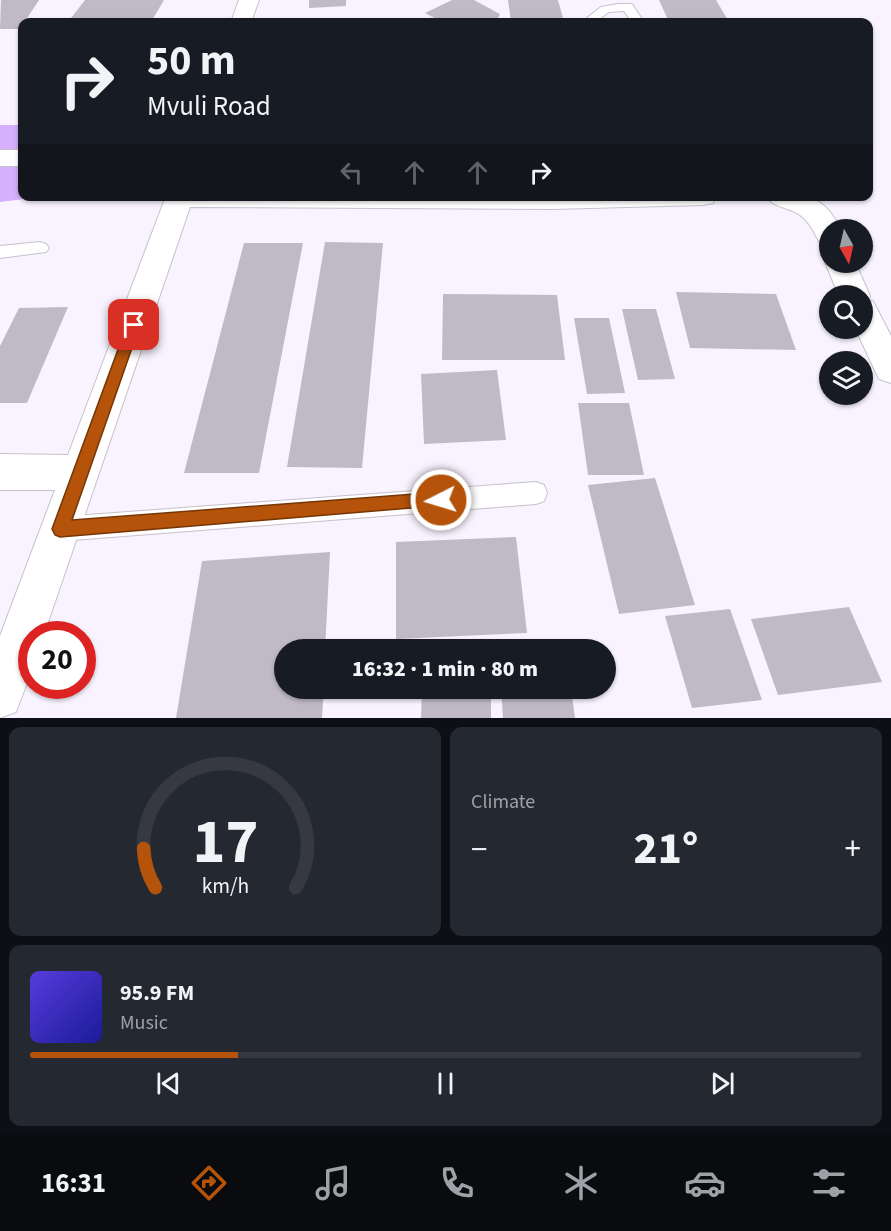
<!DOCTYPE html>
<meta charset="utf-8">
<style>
body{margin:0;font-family:"Source Sans 3",sans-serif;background:#242831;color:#f1f3f6;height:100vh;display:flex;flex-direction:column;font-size:22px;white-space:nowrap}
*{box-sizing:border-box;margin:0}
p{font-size:20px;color:#9ea1a6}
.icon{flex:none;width:33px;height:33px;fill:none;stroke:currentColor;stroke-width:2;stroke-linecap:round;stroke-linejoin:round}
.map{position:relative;height:718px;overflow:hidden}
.side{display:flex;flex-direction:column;gap:9px;padding:9px;background:#0d0f14;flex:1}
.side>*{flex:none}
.guide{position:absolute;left:18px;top:18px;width:855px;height:183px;border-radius:12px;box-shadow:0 2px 4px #0004;background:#171b24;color:#f1f3f6;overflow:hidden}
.needle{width:39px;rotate:172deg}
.controls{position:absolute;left:819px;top:219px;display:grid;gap:12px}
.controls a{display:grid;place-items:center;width:54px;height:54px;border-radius:50%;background:#171b24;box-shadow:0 2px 4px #0004;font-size:30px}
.speed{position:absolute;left:18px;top:621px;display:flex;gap:12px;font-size:30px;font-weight:700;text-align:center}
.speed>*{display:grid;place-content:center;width:78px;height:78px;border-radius:50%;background:#171b24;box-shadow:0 2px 4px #0004;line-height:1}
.speed .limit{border:9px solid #d22;background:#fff;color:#111}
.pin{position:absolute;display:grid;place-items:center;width:51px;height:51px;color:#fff;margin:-26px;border-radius:12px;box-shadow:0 3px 9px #0006}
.me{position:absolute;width:66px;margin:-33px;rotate:265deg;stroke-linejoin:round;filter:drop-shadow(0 0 4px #0008)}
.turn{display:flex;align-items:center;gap:21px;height:126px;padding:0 30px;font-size:27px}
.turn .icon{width:78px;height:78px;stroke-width:2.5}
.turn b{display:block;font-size:42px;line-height:51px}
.lanes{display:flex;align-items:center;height:57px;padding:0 30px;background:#0003;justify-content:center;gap:30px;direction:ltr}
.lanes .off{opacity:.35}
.big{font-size:45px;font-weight:800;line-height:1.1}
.side .widget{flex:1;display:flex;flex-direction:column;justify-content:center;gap:9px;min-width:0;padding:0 21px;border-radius:12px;background:#242831}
.side .dial{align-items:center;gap:0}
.dial svg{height:156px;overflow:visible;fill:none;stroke:#363941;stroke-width:7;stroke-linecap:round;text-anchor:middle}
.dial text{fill:#f1f3f6;stroke:none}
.song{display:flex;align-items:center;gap:18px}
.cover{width:72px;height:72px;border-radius:9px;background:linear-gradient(135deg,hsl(250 70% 55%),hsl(240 70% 35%))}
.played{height:6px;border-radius:3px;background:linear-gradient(90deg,#b45309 25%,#363941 25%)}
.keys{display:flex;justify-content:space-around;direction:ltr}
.heat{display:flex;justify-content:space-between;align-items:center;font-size:33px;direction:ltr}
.side .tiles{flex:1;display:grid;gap:9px;grid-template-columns:1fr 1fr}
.widget:last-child{grid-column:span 2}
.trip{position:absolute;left:274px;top:639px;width:342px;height:60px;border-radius:30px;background:#171b24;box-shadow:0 2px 4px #0004;font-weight:800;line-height:60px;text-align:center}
.dock{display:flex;height:96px;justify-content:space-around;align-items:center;background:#090b0e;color:#9ea1a6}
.dock .icon{width:42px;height:42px}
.dock .current{color:#b45309}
.dock b{font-size:27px;color:#f1f3f6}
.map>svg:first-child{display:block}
.forest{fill:#d6affd}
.building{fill:#c0bac7}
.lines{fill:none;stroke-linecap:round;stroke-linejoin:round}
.service-casing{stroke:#c6c1cd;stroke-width:2}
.minor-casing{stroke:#c6c1cd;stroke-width:2}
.service{fill:#fff;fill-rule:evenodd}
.minor{fill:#fff;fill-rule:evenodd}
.route{fill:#b45309;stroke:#753606;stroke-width:1.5}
</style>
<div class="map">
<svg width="891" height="718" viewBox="0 0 891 718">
<rect width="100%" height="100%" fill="#f8f3fe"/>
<path class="forest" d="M0 125H22V196L40 197 0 202Z"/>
<path class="building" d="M1 0H39L20 29H0Z
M85 0H164L151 22H68Z
M309 0H346V6L309 8Z
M452 0H474L500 14 496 22H442L425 13Z
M508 0H558L564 22H511Z
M659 0H716L729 22H669Z
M325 242 383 243 362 468 287 467Z
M244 243H303L259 473H184Z
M676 292 776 294 796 350 690 348Z
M443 294 557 295 565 360H442Z
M68 307 27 403H0V346L19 308Z
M622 309H656L675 379 638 380Z
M574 318H609L625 393 587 394Z
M497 370 506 440 424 444 421 374Z
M578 403H629L644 475H588Z
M655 478 695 605 619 614 588 485Z
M516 537 527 633 396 639V542Z
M330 552 325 650H285V688H324L322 718H176L202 561Z
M849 607 882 682 778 695 751 619Z
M730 609 762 700 692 708 665 616Z
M422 688H491V718H421Z
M501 688H571L575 718H503Z"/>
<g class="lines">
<g class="service-casing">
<path id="service" d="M618 4H632L644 22H632L624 11 609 12 599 19 600 22H588L587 18 601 7Z
M40 242 46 244 49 248 46 252 0 258V246Z
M536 482 544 485 547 493 544 501 536 504 60 541 52 537 48 529 52 521 60 517Z"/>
</g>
<g class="minor-casing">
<path id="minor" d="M239 0H259L251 22H231Z
M0 150H22V166H0Z
M166 196H716L713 203 703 205 552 209 190 207 44 634H32V670L16 712 0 718V636L55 490H0V454L68 455Z
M766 196C804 196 822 191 841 230H830V246L820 243C814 233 810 222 800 215 789 207 773 208 766 196Z
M830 254V262H855L870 296 868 300 873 301 891 336V383L879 379 855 328H862V296H839L825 262Z"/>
</g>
<use href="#service" class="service"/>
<use href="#minor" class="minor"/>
</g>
<path class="route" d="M134 320 140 325 72 520 441 492 447 494 449 500 447 505 60 537 55 535 52 529 127 325Z"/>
</svg>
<div class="controls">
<a><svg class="needle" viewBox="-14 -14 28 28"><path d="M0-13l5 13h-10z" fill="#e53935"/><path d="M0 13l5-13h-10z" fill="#9ea1a6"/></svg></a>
<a><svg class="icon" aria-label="search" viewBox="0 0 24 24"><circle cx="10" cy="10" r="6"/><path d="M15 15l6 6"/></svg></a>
<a><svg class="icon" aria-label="layers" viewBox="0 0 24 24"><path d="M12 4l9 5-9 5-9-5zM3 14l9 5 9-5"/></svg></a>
</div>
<div class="speed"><div class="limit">20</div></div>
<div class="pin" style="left:134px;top:325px;background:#d93025"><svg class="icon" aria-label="arrive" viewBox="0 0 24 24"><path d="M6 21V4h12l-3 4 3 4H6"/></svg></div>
<svg class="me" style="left:441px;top:500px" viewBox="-20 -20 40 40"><circle r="17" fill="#b45309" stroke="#fff" stroke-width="3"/><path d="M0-11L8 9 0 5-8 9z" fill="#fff"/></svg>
<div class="trip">16:32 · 1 min · 80 m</div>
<div class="guide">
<div class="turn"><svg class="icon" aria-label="right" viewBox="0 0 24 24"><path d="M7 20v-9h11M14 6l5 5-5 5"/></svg><div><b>50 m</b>Mvuli Road</div></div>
<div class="lanes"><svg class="icon off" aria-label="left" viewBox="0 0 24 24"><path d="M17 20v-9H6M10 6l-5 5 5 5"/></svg><svg class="icon off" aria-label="ahead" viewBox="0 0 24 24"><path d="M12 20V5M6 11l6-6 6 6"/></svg><svg class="icon off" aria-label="ahead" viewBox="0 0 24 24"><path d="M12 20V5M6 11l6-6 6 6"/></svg><svg class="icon" aria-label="right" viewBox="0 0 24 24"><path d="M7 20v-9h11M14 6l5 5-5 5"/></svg></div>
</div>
</div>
<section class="side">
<div class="tiles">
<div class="widget dial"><svg viewBox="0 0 100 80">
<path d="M14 69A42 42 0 1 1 86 69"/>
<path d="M14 69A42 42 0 0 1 8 49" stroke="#b45309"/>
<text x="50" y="56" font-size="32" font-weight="700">17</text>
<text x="50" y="72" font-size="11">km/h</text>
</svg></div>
<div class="widget"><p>Climate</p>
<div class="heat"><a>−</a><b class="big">21°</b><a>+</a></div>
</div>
<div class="widget">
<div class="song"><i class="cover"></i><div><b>95.9 FM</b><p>Music</p></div></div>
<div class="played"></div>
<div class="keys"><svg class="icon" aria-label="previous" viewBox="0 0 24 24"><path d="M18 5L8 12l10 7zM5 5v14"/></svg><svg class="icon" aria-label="pause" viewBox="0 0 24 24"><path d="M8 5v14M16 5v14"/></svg><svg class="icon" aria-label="next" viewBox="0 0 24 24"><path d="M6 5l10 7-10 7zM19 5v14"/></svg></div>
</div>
</div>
</section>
<nav class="dock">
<b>16:31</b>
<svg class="icon current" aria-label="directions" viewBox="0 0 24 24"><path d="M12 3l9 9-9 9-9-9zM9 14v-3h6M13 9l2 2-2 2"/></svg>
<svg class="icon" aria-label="music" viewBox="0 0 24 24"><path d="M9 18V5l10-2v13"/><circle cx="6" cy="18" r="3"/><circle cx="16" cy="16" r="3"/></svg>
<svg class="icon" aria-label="phone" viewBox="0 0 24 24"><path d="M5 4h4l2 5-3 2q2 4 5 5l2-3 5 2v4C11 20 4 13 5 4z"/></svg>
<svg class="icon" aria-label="climate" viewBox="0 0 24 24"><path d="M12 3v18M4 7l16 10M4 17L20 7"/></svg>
<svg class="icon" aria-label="car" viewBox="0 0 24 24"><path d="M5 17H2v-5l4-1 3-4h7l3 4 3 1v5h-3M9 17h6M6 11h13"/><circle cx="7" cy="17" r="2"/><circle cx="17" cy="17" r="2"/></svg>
<svg class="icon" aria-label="filters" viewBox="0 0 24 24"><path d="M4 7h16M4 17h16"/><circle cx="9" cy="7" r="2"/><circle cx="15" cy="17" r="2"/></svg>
</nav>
